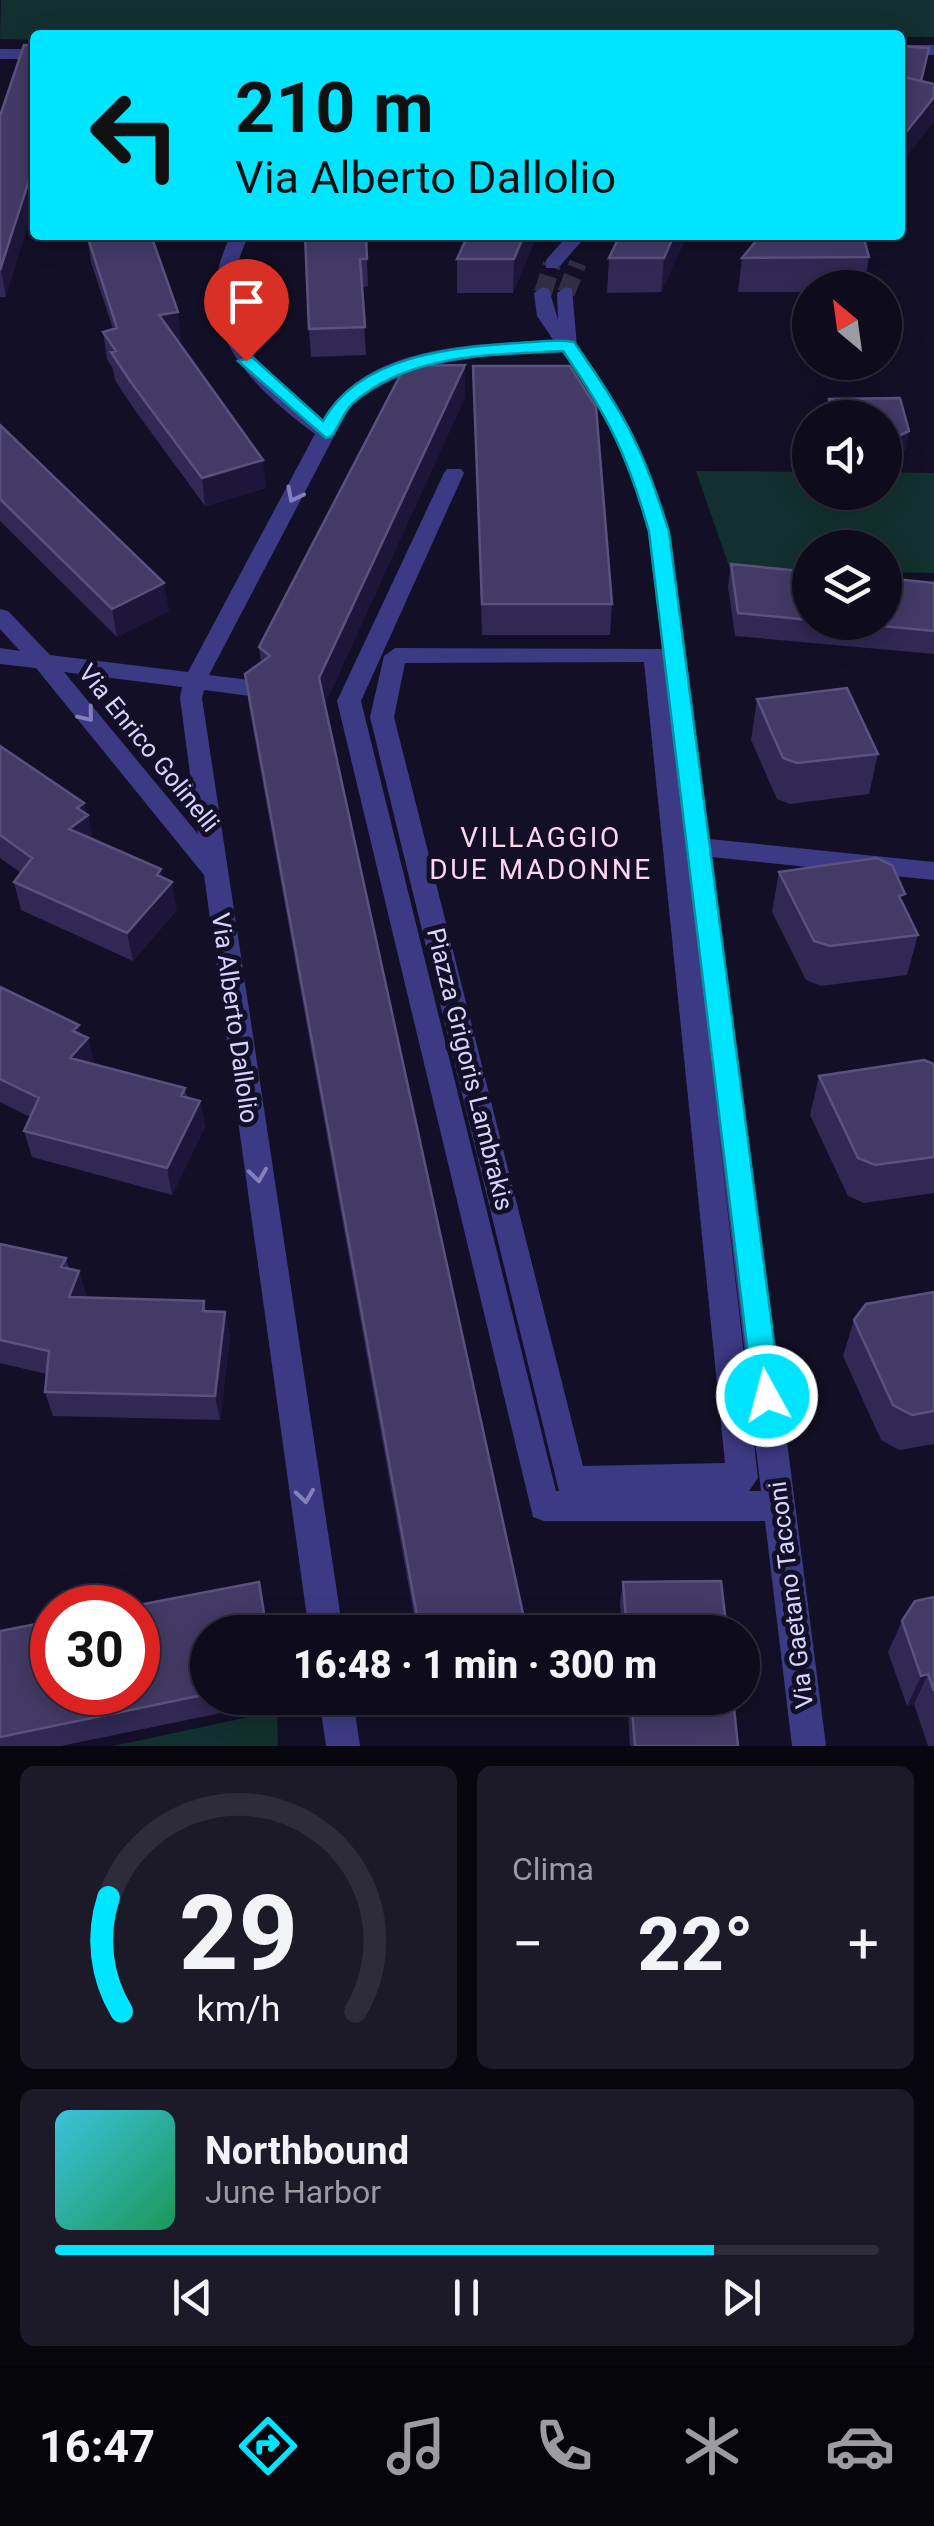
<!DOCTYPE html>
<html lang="it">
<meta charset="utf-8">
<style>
body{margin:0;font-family:Roboto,sans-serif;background:#1c1929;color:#f1f3f6;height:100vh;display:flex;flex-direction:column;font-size:38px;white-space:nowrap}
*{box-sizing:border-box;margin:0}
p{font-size:32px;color:#9b9ba3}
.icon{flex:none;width:55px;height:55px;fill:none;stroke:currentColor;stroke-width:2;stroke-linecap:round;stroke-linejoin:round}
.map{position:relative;height:1746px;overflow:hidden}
.details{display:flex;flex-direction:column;gap:20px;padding:20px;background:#08060f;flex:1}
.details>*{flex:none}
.banner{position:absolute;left:30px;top:30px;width:875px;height:210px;border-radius:10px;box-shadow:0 5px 25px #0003,0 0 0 2px #2e2b3b;background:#00e5ff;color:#111;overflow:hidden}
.needle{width:65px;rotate:331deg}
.tools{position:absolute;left:792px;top:270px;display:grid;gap:20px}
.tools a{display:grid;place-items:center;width:110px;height:110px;border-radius:50%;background:#0e0b1c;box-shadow:0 5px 25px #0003,0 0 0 2px #2e2b3b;font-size:50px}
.speed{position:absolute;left:30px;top:1585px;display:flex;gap:20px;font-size:50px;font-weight:700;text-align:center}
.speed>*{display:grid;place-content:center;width:130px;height:130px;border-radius:50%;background:#0e0b1c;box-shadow:0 5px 25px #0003,0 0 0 2px #2e2b3b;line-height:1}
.speed .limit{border:15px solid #d22;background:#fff;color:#111}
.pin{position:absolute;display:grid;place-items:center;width:85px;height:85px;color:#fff;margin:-102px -42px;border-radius:50% 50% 50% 0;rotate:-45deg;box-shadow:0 0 10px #0007}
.pin .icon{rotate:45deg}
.me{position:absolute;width:110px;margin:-55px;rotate:353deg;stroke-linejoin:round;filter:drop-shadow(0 0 8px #0008)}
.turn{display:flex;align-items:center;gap:35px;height:210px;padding:0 40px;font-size:45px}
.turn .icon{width:130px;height:130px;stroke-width:2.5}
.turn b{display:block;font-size:70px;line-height:85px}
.big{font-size:75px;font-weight:800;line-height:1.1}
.details .widget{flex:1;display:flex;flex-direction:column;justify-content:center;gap:15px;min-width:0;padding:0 35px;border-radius:15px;background:#1c1929}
.details .dial{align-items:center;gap:0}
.dial svg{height:260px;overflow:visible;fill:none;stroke:#2e2b3b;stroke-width:7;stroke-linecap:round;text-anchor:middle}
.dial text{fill:#f1f3f6;stroke:none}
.song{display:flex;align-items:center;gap:30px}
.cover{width:120px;height:120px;border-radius:15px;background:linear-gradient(135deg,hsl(190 70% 55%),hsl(150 70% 35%))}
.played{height:10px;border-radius:5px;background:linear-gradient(90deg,#00e5ff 80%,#2e2b3b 80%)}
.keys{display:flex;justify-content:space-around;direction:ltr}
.heat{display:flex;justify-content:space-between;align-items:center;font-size:55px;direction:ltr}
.details .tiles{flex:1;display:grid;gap:20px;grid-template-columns:1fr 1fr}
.widget:last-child{grid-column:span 2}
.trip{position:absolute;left:190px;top:1615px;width:570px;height:100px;border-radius:50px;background:#0e0b1c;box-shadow:0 5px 25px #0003,0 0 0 2px #2e2b3b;font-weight:800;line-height:100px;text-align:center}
.tab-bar{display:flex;height:160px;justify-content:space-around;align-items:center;background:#06040b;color:#9b9ba3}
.tab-bar .icon{width:70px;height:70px}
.tab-bar .on{color:#00e5ff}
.tab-bar b{font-size:45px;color:#f1f3f6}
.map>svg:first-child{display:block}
.green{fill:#12302f}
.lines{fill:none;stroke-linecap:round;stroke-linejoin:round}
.minor-tunnel{stroke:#312d47;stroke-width:18;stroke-dasharray:18 9;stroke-linecap:butt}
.minor{fill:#3d3a85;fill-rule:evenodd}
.wall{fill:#312854}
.shaded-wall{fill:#1d163a}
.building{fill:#433a66;stroke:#5a527e;stroke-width:2.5}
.oneway{stroke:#837fbc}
.route{fill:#00e5ff;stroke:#0095a6;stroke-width:2.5}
.labels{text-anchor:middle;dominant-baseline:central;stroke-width:10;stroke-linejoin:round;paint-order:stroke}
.street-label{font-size:25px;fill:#d9d4ff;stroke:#130f26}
.neighbourhood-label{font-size:28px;letter-spacing:2.5px;fill:#ffd6f0;stroke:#130f26}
</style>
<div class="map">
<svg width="934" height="1746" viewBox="0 0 934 1746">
<rect width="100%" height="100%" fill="#130f26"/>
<path class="green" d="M1 0H934V37L35 35V40L0 39Z
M696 471 810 472V492H885V472L934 473V573L885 572V548H810V570L730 569Z
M277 1711 278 1746H113Z"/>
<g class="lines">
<path class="minor-tunnel" d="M543 293 552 264
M566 293 578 263"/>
<path class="minor" d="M900 45H934V55H900Z
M0 49H35V59H0Z
M231 235H249C208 318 256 372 322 421 364 344 477 343 554 341L537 316 534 293 543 287 549 289 558 320 557 293 566 287 572 289 577 346 633 434 670 532 709 839 934 862V880L712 857 826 1746H792L765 1521H544L533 1517 337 701 444 473 447 469H461L464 473 361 701 556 1491H559L370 717 384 656 395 648 662 649C658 611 656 571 649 533 636 468 602 404 563 352 486 354 415 358 351 404L209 675 258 681 269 689 258 697 204 690 202 698 343 1632H309L204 875 36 668 0 664V648L20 651 0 629V609L8 611 50 655 188 672 315 434C247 383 186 323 231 235ZM644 662 725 1463 583 1466 394 717 405 663ZM64 672 182 687 180 698 198 834ZM716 1109 761 1491H749L758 1478Z
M568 235H587L558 268H546V260Z
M319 1698H353L360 1746H326Z"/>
</g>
<path class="wall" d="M0 116 6 297H0Z
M87 235 181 339 177 340 266 488 205 506 134 409 115 380 113 369 107 359 103 332 113 329 91 262Z
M366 235 368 286 362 287 366 355 311 357 309 329Z
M537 235 513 293H457V259Z
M620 235H687L661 292 607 293 609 258Z
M869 257 864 288H810V292H738L742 258Z
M473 366 612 604 610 635H482Z
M465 397 325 704 527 1632H417L249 707 245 674 261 662 259 647Z
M900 398 909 431 905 450 885 461V418H826L829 399Z
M0 425 169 611 117 637 0 521Z
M731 564 810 572V622H885L934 583V654L735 636 728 587Z
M757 699 878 754 869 794 790 804 777 799 751 740Z
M0 746 84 803 86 814 88 815 93 840 163 878 177 910 133 961 21 910 14 882 21 873 0 858Z
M779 872 903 904 918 935 907 975 821 986 806 980 772 912Z
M0 987 88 1038 94 1064 185 1088 187 1097 200 1101 205 1127 172 1195 32 1157 24 1131 30 1117 0 1102Z
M934 1064V1193L864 1203 848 1196 810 1115 819 1076Z
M0 1244 66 1258 69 1269 79 1271 86 1298 204 1301 206 1311 225 1312 230 1337 220 1420 53 1416 45 1392 46 1374 0 1363Z
M934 1292V1444L899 1450 881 1440 843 1356 854 1320Z
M259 1582 268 1632H208V1698H278L279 1701 61 1746H0V1631Z
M623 1582 727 1632H622L620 1603Z
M934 1597V1746H928L914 1704 907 1706 888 1652 902 1621Z
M627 1698H733L738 1746H630Z"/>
<path class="shaded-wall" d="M934 97V122L900 165V140Z
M35 162V203L6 297 1 270Z
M524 235H537L513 293 514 259Z
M674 235H687L661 292 664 258Z
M178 312 181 339 162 342 159 315Z
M465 365V397L322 711 319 678Z
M909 431 905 450 885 461 886 442Z
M263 460 266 488 205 506 202 478Z
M164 583 169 611 117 637 112 609Z
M84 803 86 816 88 815 94 843 69 829 77 808Z
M161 869 165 890 172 882 177 910 133 961 127 933 157 875Z
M79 1025 83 1043 88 1038 94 1065 70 1058 73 1031Z
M200 1101 205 1127 172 1195 167 1168Z
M79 1271 87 1296 76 1322 69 1297Z
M225 1312 230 1337 220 1420 215 1396Z
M928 1674 914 1704 907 1706 921 1676Z"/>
<path class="building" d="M24 45H35V162L0 270V116Z
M900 46 929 48 921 81 900 76Z
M900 76 934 84V97L900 140Z
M87 235H151L178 312 159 315 263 460 202 478 130 381 111 352 116 351 103 332 117 328Z
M305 235H366L367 259H360L365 327 309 329Z
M468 235H524L514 259H457Z
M620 235H674L664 258H609Z
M761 235H863L869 257 742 258Z
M465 365 319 678 527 1632H420L245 674 270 656 259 647 405 366Z
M473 366H570L596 407 612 604H482Z
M900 398 909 431 886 442 885 418H834L829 399Z
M0 425 164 583 112 609 0 499Z
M731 564 810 572V620L738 613Z
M885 578 934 583V631L840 622H885Z
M847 688 878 754 797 763 783 758 757 699Z
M0 746 84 803 77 808 88 815 69 829 161 869 157 875 172 882 127 933 14 882 32 858 0 835Z
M876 858 892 865 905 894 899 896 918 935 830 946 814 941 779 872Z
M0 987 79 1025 73 1031 88 1038 70 1058 185 1088 181 1096 200 1101 167 1168 24 1131 39 1098 0 1079Z
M924 1060 934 1064V1157L875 1165 858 1158 819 1076Z
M0 1244 66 1258 61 1267 79 1271 69 1297 204 1301 203 1311 225 1312 215 1396 45 1392 49 1351 0 1340Z
M934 1292V1411L912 1415 893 1405 854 1320 866 1304Z
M721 1581 727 1632H627L623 1582Z
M259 1582 267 1632H208V1694L0 1737V1631L52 1621V1692H138V1608H123Z
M934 1597V1691L928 1674 921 1676 902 1621 915 1601Z
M631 1698H733L738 1746H635Z"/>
<defs><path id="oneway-chevron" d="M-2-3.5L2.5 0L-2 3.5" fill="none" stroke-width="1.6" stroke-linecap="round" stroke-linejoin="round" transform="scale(2.5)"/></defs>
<g class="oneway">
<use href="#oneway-chevron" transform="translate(294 495) rotate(117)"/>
<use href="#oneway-chevron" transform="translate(87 715) rotate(51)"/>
<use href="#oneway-chevron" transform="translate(258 1175) rotate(82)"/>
<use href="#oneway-chevron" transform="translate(305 1496) rotate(82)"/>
</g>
<path class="route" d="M574 342C624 413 644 449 669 532L781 1396 777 1405 767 1409 757 1405 753 1396 649 532C628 456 608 416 563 351 492 355 410 353 353 403 344 411 339 426 332 436L326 438 238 361 252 357 323 421C359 356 452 347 519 343 537 342 557 339 574 342Z"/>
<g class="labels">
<g class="street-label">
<text transform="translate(149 748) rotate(51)">Via Enrico Golinelli</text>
<text transform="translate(235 1018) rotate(82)">Via Alberto Dallolio</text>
<text transform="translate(470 1069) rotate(76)">Piazza Grigoris Lambrakis</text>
<text transform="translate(791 1595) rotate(-97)">Via Gaetano Tacconi</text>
</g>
<g class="neighbourhood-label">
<text x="541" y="837">VILLAGGIO<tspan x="541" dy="32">DUE MADONNE</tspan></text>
</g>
</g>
</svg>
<div class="tools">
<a><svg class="needle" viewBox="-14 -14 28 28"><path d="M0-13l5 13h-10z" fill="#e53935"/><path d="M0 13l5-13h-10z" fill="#9b9ba3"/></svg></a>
<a><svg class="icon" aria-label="sound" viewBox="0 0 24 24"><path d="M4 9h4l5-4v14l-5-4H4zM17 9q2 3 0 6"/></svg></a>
<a><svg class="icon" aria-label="layers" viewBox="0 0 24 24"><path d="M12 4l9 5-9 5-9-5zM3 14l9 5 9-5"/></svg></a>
</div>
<div class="speed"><div class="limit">30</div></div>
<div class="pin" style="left:246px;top:361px;background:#d93025"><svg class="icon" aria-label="arrive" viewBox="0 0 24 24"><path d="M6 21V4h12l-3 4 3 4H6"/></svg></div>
<svg class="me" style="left:767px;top:1396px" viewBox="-20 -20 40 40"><circle r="17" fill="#00e5ff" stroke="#fff" stroke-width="3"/><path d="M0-11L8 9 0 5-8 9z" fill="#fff"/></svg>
<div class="trip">16:48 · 1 min · 300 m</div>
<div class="banner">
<div class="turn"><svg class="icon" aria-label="left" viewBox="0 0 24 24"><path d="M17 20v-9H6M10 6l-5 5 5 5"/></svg><div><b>210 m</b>Via Alberto Dallolio</div></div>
</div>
</div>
<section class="details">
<div class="tiles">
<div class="widget dial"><svg viewBox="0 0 100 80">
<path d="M14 69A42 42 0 1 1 86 69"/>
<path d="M14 69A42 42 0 0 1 10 34" stroke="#00e5ff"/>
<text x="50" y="56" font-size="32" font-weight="700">29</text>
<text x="50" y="72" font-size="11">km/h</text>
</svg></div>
<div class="widget"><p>Clima</p>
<div class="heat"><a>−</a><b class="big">22°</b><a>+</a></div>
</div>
<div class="widget">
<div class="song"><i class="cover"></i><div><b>Northbound</b><p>June Harbor</p></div></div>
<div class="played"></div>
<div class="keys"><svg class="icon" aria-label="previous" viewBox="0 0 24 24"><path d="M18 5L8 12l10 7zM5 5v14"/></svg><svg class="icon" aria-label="pause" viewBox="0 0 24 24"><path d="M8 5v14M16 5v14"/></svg><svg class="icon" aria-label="next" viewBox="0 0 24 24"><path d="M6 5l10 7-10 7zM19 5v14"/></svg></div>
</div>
</div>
</section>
<nav class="tab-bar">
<b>16:47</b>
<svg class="icon on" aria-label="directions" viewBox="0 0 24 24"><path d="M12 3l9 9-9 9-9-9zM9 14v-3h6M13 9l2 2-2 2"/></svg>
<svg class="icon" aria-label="music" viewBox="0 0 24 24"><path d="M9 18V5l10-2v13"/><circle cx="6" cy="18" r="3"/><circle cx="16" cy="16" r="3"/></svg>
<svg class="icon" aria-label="phone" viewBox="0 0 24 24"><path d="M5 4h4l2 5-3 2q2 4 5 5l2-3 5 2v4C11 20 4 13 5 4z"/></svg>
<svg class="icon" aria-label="climate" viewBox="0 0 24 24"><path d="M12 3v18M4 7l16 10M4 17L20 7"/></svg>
<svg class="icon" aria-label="car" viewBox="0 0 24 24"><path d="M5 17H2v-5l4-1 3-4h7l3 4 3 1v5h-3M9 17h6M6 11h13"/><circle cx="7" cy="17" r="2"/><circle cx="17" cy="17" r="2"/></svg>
</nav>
